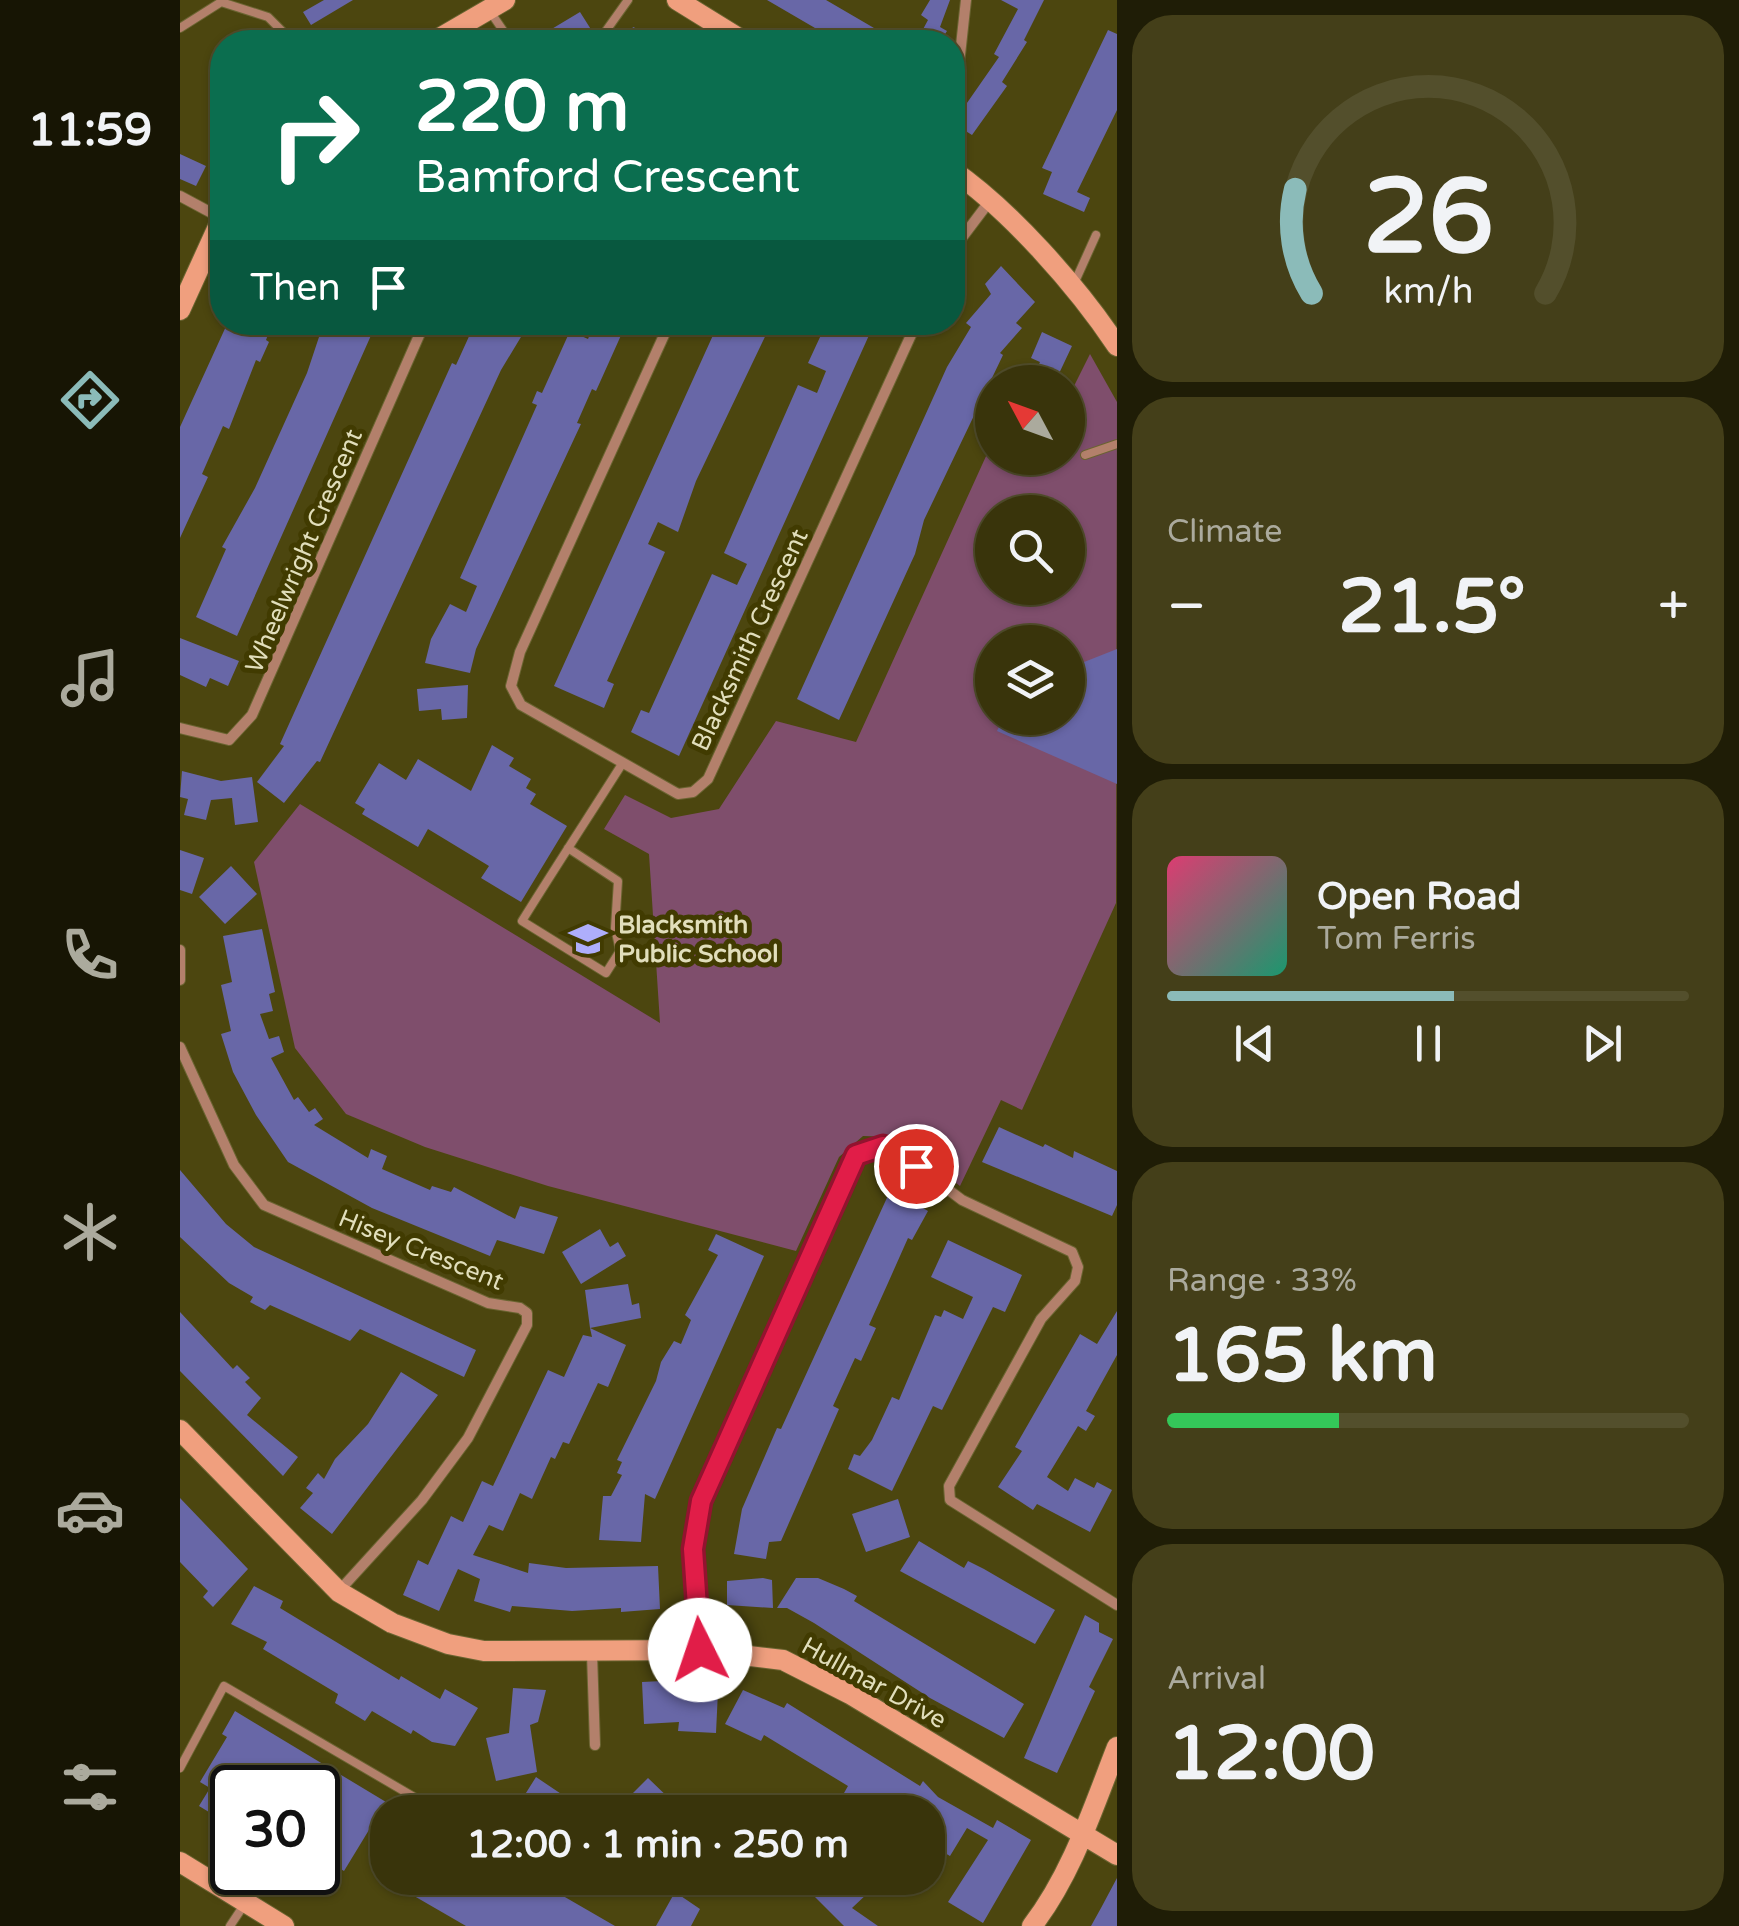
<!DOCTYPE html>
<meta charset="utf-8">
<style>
body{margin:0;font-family:"Varela Round",sans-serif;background:#443f19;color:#f1f3f6;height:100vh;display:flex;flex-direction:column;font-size:38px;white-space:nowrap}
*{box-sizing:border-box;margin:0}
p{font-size:32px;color:#abaa9d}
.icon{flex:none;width:55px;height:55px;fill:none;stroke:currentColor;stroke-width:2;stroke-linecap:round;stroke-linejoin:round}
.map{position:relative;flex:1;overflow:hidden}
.details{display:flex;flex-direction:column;gap:15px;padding:15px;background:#1f1d06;width:622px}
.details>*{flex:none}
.top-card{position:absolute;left:30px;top:30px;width:755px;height:305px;border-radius:40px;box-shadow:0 2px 8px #0004,0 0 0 2px #534f2c;background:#0b6e4f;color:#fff;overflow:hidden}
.needle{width:65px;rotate:311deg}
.tools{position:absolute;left:795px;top:365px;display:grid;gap:20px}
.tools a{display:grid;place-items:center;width:110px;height:110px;border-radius:50%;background:#39340b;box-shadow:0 2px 8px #0004,0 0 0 2px #534f2c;font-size:50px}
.speed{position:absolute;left:30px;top:1765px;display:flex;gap:20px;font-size:50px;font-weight:700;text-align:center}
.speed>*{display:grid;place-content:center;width:130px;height:130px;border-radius:50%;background:#39340b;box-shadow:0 2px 8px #0004,0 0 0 2px #534f2c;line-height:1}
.speed .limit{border:5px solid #111;border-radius:15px;background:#fff;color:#111}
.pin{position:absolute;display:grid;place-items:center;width:85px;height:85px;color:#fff;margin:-42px;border:5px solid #fff;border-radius:50%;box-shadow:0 2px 10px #0007}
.me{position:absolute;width:110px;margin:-55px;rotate:356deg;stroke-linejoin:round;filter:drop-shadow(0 0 8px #0008)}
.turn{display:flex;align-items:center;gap:35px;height:210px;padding:0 40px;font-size:45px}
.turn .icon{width:130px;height:130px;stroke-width:2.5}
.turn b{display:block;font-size:70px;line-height:85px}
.then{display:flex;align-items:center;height:95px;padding:0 40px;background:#0003;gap:20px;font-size:38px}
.big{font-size:75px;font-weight:700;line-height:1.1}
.details .tile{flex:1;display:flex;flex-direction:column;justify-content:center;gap:15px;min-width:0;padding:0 35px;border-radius:40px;background:#443f19}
.details .dial{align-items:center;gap:0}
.dial svg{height:260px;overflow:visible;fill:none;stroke:#534f2c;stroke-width:7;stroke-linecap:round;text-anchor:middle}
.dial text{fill:#f1f3f6;stroke:none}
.song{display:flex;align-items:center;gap:30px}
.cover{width:120px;height:120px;border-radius:15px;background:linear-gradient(135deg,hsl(340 70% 55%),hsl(160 70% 35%))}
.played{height:10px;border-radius:5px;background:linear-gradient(90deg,#8bbbb9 55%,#534f2c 55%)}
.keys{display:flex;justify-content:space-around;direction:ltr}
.heat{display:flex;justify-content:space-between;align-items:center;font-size:55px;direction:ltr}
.charge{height:15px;border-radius:8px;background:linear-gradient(90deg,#34c759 33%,#534f2c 0)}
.trip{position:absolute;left:190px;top:1795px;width:575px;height:100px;border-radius:40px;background:#39340b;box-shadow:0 2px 8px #0004,0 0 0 2px #534f2c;font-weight:700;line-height:100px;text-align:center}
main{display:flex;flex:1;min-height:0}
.tab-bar{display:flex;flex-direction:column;width:180px;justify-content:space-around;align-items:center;background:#171504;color:#abaa9d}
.tab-bar .icon{width:70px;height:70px}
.tab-bar .selected{color:#8bbbb9}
.tab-bar b{font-size:45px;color:#f1f3f6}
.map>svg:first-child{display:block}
.green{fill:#7f4e6c;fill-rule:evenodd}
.building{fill:#6867a7}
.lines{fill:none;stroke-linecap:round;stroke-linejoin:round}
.lane-casing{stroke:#6a6431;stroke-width:10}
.street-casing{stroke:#6a6431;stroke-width:12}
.secondary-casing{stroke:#6a6431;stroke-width:22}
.lane{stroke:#b3806b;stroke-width:8}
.street{stroke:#b3806b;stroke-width:10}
.secondary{stroke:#f09f7e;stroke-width:20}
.route-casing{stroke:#92132f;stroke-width:25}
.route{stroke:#e11d48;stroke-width:18}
.labels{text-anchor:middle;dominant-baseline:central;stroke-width:10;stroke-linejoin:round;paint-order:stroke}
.street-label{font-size:25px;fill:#e1debb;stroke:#413b01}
.poi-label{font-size:25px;font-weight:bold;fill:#e1debb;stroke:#413b01;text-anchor:start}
</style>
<main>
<nav class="tab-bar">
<b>11:59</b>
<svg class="icon selected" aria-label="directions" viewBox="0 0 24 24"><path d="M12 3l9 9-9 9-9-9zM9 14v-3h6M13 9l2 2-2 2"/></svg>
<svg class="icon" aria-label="music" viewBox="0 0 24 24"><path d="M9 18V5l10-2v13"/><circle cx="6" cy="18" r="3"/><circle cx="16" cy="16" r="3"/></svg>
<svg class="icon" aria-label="phone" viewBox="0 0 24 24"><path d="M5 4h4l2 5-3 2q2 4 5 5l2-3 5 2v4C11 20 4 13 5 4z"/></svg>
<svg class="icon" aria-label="climate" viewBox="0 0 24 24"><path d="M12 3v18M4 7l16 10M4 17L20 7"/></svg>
<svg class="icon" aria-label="car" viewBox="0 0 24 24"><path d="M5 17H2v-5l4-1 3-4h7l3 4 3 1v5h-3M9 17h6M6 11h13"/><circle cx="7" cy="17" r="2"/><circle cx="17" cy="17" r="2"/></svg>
<svg class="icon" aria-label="filters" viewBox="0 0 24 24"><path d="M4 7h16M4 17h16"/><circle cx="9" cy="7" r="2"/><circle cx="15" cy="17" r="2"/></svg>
</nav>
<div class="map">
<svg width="937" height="1926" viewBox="0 0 937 1926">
<rect width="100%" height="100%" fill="#4c460f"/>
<path class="green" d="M910 354 937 402 936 903 842 1110 821 1100 780 1186 716 1137 683 1136 659 1157 616 1251 368 1186 245 1147 166 1114 115 1048 74 862 120 804 480 1023 469 854 424 829 445 795 491 818 539 809 596 721 676 742 812 443V458H888V398ZM812 512H888V588H812ZM812 642H888V718H812Z"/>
<path class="building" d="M144 0H173L131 25 123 12Z
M587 0H646L718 42H659Z
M750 0H770L760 27 767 31 760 42H745L748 37 741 33 748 20 741 15Z
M821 0H864L844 40 847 42 822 82 827 86 792 135 773 123 819 57 814 54 838 9Z
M400 12 412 31 392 42H350Z
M453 27 488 42H446Z
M928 30 937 34V110L897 192 910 198 904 212 863 194 872 172 862 168Z
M0 154 26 166 16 186 0 179Z
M821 266 855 302 836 323 842 328 820 353 823 355 744 520 735 554 659 720 617 699 767 367 791 327 786 323 811 294 805 284Z
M48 322H93L86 340 89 342 80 362 76 360 49 429 43 426 22 474 28 477 0 538V427Z
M144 322 170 328 172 322H197L57 636 16 617 46 549 42 547 75 488 127 373Z
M300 322H350L321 370 140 762 137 761 104 803 77 782 104 746 100 744 272 363 276 365 291 332 295 334Z
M415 322H447L416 391 412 389 397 423 401 424 296 649 290 673 245 663 251 639 270 604 286 612 297 586 280 578 357 405 352 403 357 391 362 393 390 331 408 339Z
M539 322H592L516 481 498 532 478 522 468 544 485 552 427 681 434 684 424 708 374 686Z
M647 322H695L499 756 451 732 461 710 469 713 532 574 557 585 567 564 544 553 618 385 637 393 646 371 628 363Z
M862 332 892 346 875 382 853 378 860 362 851 358Z
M0 638 59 661 48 686 30 678 26 687 0 675Z
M937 649V784L817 731 823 718H888V664L894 666Z
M288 685 287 718 262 720 261 709 239 711 237 689Z
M312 745 334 758 329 766 351 779 346 788 356 794 350 804 387 826 341 902 301 878 309 866 248 829 238 847 182 814 185 809 175 803 199 763 226 780 238 759 291 791Z
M2 771 41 781 72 777 78 822 55 825 52 798 31 800 26 820 4 815 8 799 0 797Z
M0 850 24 858 12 894 0 890Z
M51 866 77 894 45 924 19 897Z
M82 929 95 992 89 994 93 1011 80 1014 89 1039 99 1036 104 1052 91 1058 114 1100 118 1097 129 1112 135 1108 143 1119 134 1125 188 1158 191 1149 207 1156 202 1169 250 1190 252 1186 271 1192 274 1187 335 1219 340 1206 378 1217 364 1254 317 1240 310 1256 192 1208 108 1162 76 1115 53 1072 41 1034 51 1031 41 985 52 982 43 936Z
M819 1127 863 1147 865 1144 893 1158 894 1151 937 1171V1205L932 1216 802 1162Z
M0 1170 46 1224 74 1247 296 1350 284 1377 180 1329 170 1341 90 1305 85 1310 70 1302 73 1297 49 1283 0 1237Z
M711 1189 748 1211 732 1240 728 1238 708 1283 689 1325 696 1328 681 1361 675 1358 653 1406 659 1409 601 1541 589 1542 586 1559 554 1554 562 1509 597 1428 601 1429Z
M420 1229 430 1247 438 1242 446 1256 401 1284 382 1252Z
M536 1234 584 1256 475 1499 465 1494 461 1542 419 1540 423 1496H431L442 1475 437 1473 442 1462 437 1460 476 1381 481 1362 494 1341 501 1344 511 1320 505 1315 538 1255 528 1250Z
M768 1240 842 1275 825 1312 813 1307 762 1410 753 1406 712 1491 668 1469 674 1454 680 1456 692 1440 712 1397 719 1400 755 1315 761 1317 764 1310 783 1319 793 1297 751 1277Z
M448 1284 452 1305 459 1303 461 1318 410 1328 405 1290Z
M937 1311V1355L906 1411 915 1416 906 1431 898 1426 867 1477 888 1491 895 1478 914 1488 917 1482 932 1490 910 1532 857 1504 853 1510 818 1487 842 1451 835 1447 900 1334 917 1344Z
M0 1312 53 1369 57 1365 70 1378 65 1382 81 1398 67 1415 118 1457 103 1476 0 1371Z
M410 1328 446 1345 428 1387 418 1383 389 1444 383 1442 375 1459 371 1457 352 1499 340 1493 323 1531 309 1525 293 1555 348 1573 349 1563 386 1568 478 1566 480 1609 441 1612V1608L392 1611 332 1606 330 1612 294 1601 300 1579 278 1569 259 1611 223 1595 238 1560 248 1565 271 1516 283 1522 302 1481 313 1486 368 1370 384 1377 403 1335 412 1337Z
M221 1372 258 1395 152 1534 120 1508 133 1493 126 1488 138 1473 144 1479 155 1459 188 1424Z
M0 1498 68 1569 33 1607 23 1597 28 1591 0 1562Z
M718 1499 730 1537 686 1552 672 1514Z
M739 1541 784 1568 788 1561 804 1569 875 1610 855 1644 720 1571Z
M583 1578 592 1580 593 1608 547 1605V1581Z
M616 1578H638L664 1589 677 1596 674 1601 844 1704 824 1738 750 1698 634 1623 607 1608H597Z
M74 1586 103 1601 100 1608 219 1680 221 1676 260 1699 265 1689 298 1708 275 1746 252 1742 233 1730 231 1734 192 1711 185 1721 155 1703 158 1694 83 1649 87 1642 51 1624Z
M905 1615 919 1623V1632L933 1639 909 1687 915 1691 877 1773 844 1758Z
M482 1681 538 1691 536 1733 498 1731 499 1722 464 1724 462 1682Z
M333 1688 366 1690 358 1722 350 1725 357 1772 316 1781 306 1738 329 1733Z
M563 1690 604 1708 607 1703 740 1786 743 1781 758 1797 813 1828 817 1820 851 1840 803 1923 768 1902 808 1840 787 1828 770 1856 748 1843V1812H708L696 1806 693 1811 664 1793 668 1786 584 1735 581 1741 545 1724Z
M55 1711 206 1802 164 1871 138 1856V1788H52V1826L19 1806 30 1788 20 1782 47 1737 42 1734Z
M356 1777 408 1812H334Z
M468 1778 494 1803 485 1812H434Z
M203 1878H352L435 1926H286Z
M509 1878H546L522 1895Z
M620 1878H674L689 1892 672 1908 698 1926H664L635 1897 641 1891Z
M937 1878V1926H911L921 1908Z
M495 1892 520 1909 511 1926H476Z"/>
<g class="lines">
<g class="lane-casing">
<path id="lane" d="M309 10 331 42
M0 28 41 2 88 17 113 42
M418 42 448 0
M893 286 916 235
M905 455 937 444
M388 848 438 881 435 928 440 951 426 973 342 921C375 868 409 816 442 764
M0 1768 44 1686 234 1797
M50 1926 64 1905"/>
</g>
<g class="street-casing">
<path id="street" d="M772 75 779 64 786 0
M0 196 41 218
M772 251 809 202
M490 322 340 652 331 686 341 705 498 794 513 792 528 779 737 322
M0 728 49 740 72 715 245 322
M0 950V980
M0 1047 54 1165 84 1205 308 1303 340 1308 347 1313V1325L288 1438 242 1500 159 1591
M520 1650 513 1549 521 1501 676 1155 692 1146 717 1151 782 1200 892 1252 898 1267 895 1281 861 1319 769 1486 770 1500 937 1605
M412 1654 415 1745"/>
</g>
<g class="secondary-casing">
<path id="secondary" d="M497 0 565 42
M253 42 325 0
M772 170C830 210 898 287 937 346
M0 310 42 218
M0 1430 159 1592 212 1623 268 1644 304 1651 520 1650 603 1660 670 1694 937 1855
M0 1862 104 1926
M852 1926C892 1874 913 1808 937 1747"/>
</g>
<use href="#lane" class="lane"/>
<use href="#street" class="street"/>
<use href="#secondary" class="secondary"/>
</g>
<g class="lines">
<g class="route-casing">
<path id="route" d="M520 1650 513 1549 521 1501 676 1155 703 1146 736 1166"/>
</g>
<use href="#route" class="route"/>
</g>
<defs>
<g id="school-bare" transform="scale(3)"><path d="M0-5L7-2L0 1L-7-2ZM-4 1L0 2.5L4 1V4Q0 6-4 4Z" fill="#aeaefb" stroke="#413b01" stroke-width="2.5" paint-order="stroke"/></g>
</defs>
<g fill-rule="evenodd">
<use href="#school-bare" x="408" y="939"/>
</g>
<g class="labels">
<g class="street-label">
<text transform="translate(124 551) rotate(-67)">Wheelwright Crescent</text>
<text transform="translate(570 640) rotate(-65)">Blacksmith Crescent</text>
<text transform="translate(241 1250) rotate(22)">Hisey Crescent</text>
<text transform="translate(694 1683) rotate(29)">Hullmar Drive</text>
</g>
<g class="poi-label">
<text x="438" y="925">Blacksmith<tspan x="438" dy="29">Public School</tspan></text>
</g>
</g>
</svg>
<div class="tools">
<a><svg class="needle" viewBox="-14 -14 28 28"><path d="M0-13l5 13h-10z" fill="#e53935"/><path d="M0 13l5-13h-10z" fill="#abaa9d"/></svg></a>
<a><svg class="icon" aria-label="search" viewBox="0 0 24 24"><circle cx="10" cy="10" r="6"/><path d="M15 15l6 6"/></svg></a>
<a><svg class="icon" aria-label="layers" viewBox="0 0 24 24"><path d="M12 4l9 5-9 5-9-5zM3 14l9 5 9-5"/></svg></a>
</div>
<div class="speed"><div class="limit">30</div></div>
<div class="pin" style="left:736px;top:1166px;background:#d93025"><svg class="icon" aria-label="arrive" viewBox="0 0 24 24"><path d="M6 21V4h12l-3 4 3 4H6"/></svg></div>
<svg class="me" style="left:520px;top:1650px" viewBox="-20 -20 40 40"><circle r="19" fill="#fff"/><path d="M0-13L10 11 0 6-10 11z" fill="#e11d48"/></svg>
<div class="trip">12:00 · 1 min · 250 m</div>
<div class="top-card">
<div class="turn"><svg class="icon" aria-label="right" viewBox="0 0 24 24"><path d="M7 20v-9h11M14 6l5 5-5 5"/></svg><div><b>220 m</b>Bamford Crescent</div></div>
<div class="then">Then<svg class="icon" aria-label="arrive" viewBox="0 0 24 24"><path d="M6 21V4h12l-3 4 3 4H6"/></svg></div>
</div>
</div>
<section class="details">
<div class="tile dial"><svg viewBox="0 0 100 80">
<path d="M14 69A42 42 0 1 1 86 69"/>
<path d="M14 69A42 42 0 0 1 9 37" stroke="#8bbbb9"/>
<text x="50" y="56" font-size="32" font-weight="700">26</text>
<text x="50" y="72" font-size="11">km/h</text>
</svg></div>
<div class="tile"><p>Climate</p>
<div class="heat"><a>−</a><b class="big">21.5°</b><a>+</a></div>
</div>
<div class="tile">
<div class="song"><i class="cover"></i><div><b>Open Road</b><p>Tom Ferris</p></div></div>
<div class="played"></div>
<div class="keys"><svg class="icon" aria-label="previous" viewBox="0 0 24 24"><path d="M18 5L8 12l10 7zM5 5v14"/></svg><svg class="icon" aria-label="pause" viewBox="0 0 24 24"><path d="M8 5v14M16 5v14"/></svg><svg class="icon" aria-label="next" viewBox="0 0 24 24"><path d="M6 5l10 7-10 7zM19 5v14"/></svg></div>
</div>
<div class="tile"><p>Range · 33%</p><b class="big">165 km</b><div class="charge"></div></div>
<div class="tile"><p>Arrival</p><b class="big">12:00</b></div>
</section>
</main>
